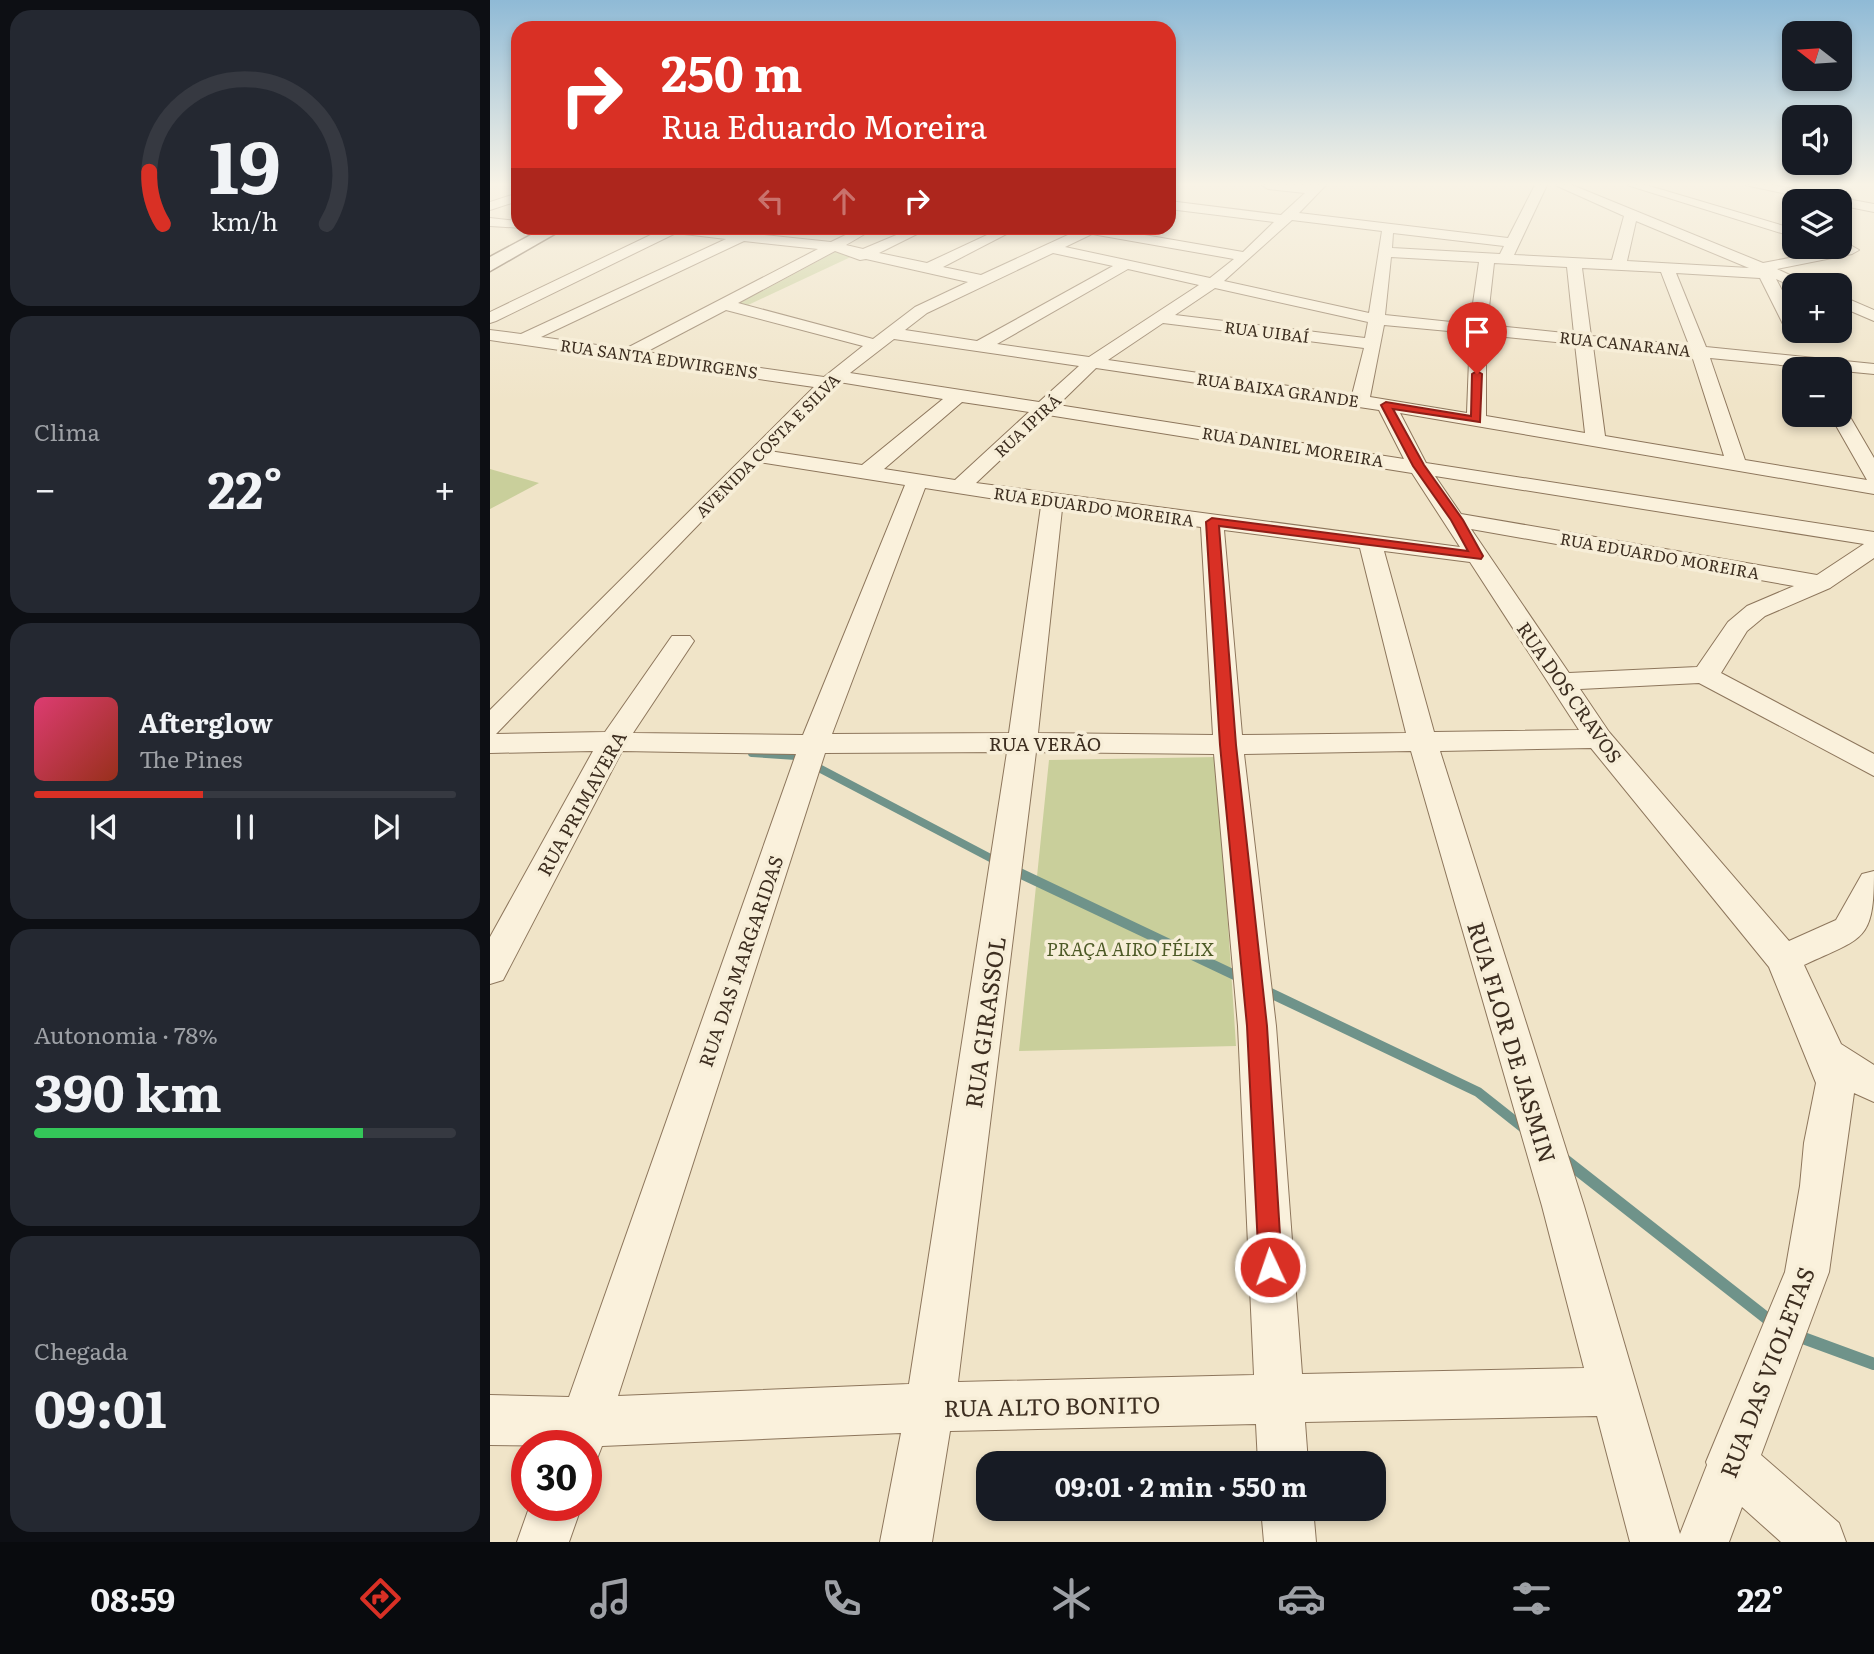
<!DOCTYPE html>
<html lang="pt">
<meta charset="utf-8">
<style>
body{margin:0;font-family:Literata,serif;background:#242831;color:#f1f3f6;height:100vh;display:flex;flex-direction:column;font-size:26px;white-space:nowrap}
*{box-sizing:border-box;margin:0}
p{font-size:23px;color:#9ea1a6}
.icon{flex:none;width:38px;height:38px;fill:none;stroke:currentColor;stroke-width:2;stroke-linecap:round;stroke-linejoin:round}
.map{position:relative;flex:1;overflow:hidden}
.sheet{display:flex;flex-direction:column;gap:10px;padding:10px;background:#0d0f14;width:490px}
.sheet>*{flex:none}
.banner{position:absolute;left:21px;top:21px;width:665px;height:214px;border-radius:21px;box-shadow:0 4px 10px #0003;background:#d93025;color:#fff;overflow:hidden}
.needle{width:46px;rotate:287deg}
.buttons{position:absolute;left:1292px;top:21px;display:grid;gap:14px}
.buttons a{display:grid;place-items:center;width:70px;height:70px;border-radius:14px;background:#171b24;box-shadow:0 4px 10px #0003;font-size:35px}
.speed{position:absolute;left:21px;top:1430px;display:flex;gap:14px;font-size:35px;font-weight:700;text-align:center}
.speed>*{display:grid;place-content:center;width:91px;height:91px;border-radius:50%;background:#171b24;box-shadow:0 4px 10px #0003;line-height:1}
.speed .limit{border:10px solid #d22;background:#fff;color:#111}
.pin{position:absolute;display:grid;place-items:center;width:60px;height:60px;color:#fff;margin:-72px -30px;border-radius:50% 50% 50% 0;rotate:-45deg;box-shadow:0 0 7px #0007}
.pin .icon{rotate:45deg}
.me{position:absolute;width:77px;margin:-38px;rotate:357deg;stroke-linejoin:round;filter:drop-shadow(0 0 5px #0008)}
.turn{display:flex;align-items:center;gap:24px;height:147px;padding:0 35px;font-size:32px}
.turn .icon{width:91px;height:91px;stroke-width:2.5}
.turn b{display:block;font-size:49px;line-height:60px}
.lanes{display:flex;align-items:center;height:66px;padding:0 35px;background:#0003;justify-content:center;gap:35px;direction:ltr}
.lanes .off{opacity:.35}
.big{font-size:52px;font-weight:700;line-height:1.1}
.sheet .widget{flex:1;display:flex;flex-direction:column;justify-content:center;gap:10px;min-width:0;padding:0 24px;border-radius:21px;background:#242831}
.sheet .dial{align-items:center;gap:0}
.dial svg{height:182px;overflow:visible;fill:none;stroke:#363941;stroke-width:7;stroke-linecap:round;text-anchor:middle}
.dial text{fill:#f1f3f6;stroke:none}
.song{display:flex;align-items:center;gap:21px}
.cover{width:84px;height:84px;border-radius:10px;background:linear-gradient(135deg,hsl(340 70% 55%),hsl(10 70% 35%))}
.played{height:7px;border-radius:4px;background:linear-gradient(90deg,#d93025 40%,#363941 40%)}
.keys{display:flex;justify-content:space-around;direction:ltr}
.heat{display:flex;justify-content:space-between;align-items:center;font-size:38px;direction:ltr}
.charge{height:10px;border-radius:5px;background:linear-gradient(90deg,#34c759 78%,#363941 0)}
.trip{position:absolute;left:486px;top:1451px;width:410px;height:70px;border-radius:21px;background:#171b24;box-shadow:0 4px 10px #0003;font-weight:700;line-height:70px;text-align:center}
.tabs{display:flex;height:112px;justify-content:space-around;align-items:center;background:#090b0e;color:#9ea1a6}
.tabs .icon{width:49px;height:49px}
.tabs .current{color:#d93025}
.tabs b{font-size:32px;color:#f1f3f6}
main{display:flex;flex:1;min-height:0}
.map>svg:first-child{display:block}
.green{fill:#c9cf9b}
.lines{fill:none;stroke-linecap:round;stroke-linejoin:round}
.stream-far2{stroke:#6f938a;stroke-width:8}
.stream-far1{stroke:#6f938a;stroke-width:10}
.stream{stroke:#6f938a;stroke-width:12}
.minor-casing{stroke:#8d765c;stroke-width:2}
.secondary-casing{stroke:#6f573f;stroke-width:3}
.minor{fill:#faf1dc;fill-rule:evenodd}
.secondary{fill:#faf1dc;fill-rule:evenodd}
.route{fill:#d93025;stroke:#8d1f18;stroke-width:2}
.labels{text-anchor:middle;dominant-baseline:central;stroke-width:7;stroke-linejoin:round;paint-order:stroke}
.far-street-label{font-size:16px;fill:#3d2e20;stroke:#f7eed8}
.street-label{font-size:19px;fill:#3d2e20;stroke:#f7eed8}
.park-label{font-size:19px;font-style:italic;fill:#4d5a26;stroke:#f7eed8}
.near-street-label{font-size:23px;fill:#3d2e20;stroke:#f7eed8}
</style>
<main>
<section class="sheet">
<div class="widget dial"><svg viewBox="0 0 100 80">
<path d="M14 69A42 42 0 1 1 86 69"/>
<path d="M14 69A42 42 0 0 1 8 46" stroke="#d93025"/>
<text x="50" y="56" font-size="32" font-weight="700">19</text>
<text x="50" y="72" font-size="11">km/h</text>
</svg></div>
<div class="widget"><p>Clima</p>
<div class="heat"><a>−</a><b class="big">22°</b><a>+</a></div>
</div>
<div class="widget">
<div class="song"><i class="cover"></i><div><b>Afterglow</b><p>The Pines</p></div></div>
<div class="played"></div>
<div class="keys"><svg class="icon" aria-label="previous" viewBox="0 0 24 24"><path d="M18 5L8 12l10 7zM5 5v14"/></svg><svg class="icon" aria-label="pause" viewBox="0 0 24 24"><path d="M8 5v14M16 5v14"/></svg><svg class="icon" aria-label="next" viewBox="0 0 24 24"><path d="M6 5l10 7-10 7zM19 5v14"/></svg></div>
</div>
<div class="widget"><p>Autonomia · 78%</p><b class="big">390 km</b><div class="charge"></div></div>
<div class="widget"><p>Chegada</p><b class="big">09:01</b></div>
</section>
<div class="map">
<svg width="1384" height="1542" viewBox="0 0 1384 1542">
<rect width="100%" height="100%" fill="#f0e4c8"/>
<path class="green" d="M347 251 365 255 256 306 248 304Z
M0 469 49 483 0 509Z
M727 757 746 1046 529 1051 559 760Z"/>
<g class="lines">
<path class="stream-far2" d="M262 753 306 756 508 862"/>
<path class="stream-far1" d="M505 860 510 863
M521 869 753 979
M774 990 988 1092 1036 1130
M1074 1159 1077 1161"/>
<path class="stream" d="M1075 1160 1284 1324
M1305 1335 1384 1364"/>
<g class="minor-casing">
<path id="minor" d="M772 185H836L809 213 1018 238 1045 185H1057L1024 255 1122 260 1134 216 1065 185H1082L1273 263 1362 246 1369 250 1362 254 1287 269 1321 285 1304 287 1286 279 1304 313V331H1312L1304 335 1296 330 1270 278 1186 273 1216 347 1384 364V374L1220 358 1255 460 1377 480 1340 415H1349V408L1356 410 1384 458V494L910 413 936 463 1384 532V558L1340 588 1275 616 1257 631 1231 673 1384 754V776L1209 683 1090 689 1119 732 1299 941 1346 920 1372 874 1384 871C1384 942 1374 937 1314 965L1351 1044 1384 1065V1102L1364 1093 1339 1272 1271 1455 1349 1523 1356 1542H1291L1252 1507 1239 1542H1140L1107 1416 815 1422 818 1463H768L766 1424 460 1431 442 1542H390L411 1433 112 1446 105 1464 96 1467V1446L0 1445V1395L79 1397 306 754 132 751 13 980 0 984V937L103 751 0 753V710L324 387 0 340V330L31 334 236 239 186 233 6 321 0 323V312L171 230 170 228H208L341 242 370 228H385L356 245 373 249 423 228H439L389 253 437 263 512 228H528L453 267 491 275 593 228H614L753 252 784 222 679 209V201L791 215 815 193 778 189ZM802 220 892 231 879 313 734 281ZM1146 221 1259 268 1137 261ZM903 233 1014 246 1010 254 902 248ZM602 234 744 259 720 278 575 247ZM254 241 328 249 135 349 51 337ZM345 251 370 260 376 259 478 282 425 307 383 339 248 303ZM563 253 623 266 487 341 415 330 437 313ZM901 257 989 262 980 324 895 315ZM1004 263 1077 267 1084 334 997 325ZM1092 268 1171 272 1199 345 1101 336ZM638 269 709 285 599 357 507 344ZM725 288 878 322 875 338 685 315ZM236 310 373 346 334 377 156 352ZM673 323 874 348 862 395 618 360ZM894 325 980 333 977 413 880 397ZM996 335 1085 344 1095 433 996 416ZM404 339 589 366 549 402 360 373ZM1103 346 1202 356 1234 456 1115 436ZM606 368 889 410 914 459 568 405ZM349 382 453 399 372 465 279 451ZM472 402 539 412 465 480 394 469ZM558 415 922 473 970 547 486 483ZM269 462 415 485 313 735 143 733 204 641 200 636H182L115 732 6 734ZM945 476 1374 544 1327 575 971 514ZM435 488 551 506 519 733 342 734ZM572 509 711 527 723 735 548 733ZM981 529 1304 586 1257 606 1238 622 1207 667 1079 673ZM734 530 870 548 916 733 752 735ZM894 551 980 562 1089 730 944 732ZM1101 748 1279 967 1326 1083 1314 1143 1310 1186 1295 1272 1216 1462 1217 1465 1190 1534 1094 1206 950 751ZM921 751 1052 1206 1094 1368 812 1374 786 1026 754 754ZM517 752 419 1384 128 1396 335 753ZM546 752 724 754 748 1026 764 1375 468 1382Z
M1137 185H1156L1304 229V237Z
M1255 185H1282L1384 204V212L1349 205V201H1330Z
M28 193V201L0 210V202Z
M0 218 28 221V228H33L0 226Z
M1349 295 1384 310V321L1349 306Z
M40 1505H92L79 1542H27Z
M771 1508H823L826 1542H774Z"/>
</g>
<g class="secondary-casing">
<path id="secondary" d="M54 228H75L0 271V257Z"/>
</g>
<use href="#minor" class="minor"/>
<use href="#secondary" class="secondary"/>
</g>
<linearGradient id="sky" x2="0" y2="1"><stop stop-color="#8fbad6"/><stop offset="0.46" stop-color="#f8f3e6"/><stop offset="1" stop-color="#f8f3e6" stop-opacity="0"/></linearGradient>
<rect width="1384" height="401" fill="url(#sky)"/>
<path class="route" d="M987 371 992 374 990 422 903 409 934 465 973 520 993 556 991 559 729 526 746 745 777 1026 792 1267 789 1275 780 1279 772 1275 769 1267 757 1026 730 745 716 522 722 518 978 551 961 520 923 466 891 405 896 402 981 416 982 374Z"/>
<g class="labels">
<g class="far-street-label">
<text transform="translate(777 331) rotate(7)">RUA UIBAÍ</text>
<text transform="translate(1135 343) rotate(6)">RUA CANARANA</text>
<text transform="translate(169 358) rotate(8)">RUA SANTA EDWIRGENS</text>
<text transform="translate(788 389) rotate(8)">RUA BAIXA GRANDE</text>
<text transform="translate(537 425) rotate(-43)">RUA IPIRÁ</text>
<text transform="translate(277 445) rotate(-45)">AVENIDA COSTA E SILVA</text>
<text transform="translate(803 446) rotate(9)">RUA DANIEL MOREIRA</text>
<text transform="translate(604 506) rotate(8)">RUA EDUARDO MOREIRA</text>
<text transform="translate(1170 555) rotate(10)">RUA EDUARDO MOREIRA</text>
</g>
<g class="street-label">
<text transform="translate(1080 692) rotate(55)">RUA DOS CRAVOS</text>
<text x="555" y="743">RUA VERÃO</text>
<text transform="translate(91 803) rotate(-61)">RUA PRIMAVERA</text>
<text transform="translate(250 961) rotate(-71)">RUA DAS MARGARIDAS</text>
</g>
<g class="park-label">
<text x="640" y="948">PRAÇA AIRO FÉLIX</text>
</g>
<g class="near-street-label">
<text transform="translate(494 1022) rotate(-82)">RUA GIRASSOL</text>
<text transform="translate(1023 1042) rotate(73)">RUA FLOR DE JASMIN</text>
<text transform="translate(1276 1372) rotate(-69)">RUA DAS VIOLETAS</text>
<text transform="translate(562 1405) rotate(-1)">RUA ALTO BONITO</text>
</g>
</g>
</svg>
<div class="buttons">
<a><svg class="needle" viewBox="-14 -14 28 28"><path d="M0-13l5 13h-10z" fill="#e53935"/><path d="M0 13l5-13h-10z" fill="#9ea1a6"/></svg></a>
<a><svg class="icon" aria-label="sound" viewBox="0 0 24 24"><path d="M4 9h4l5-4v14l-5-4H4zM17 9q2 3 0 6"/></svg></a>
<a><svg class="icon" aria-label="layers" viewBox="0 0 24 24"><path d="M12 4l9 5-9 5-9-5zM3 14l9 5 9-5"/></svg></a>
<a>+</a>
<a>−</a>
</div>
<div class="speed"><div class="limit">30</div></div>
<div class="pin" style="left:987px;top:374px;background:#d93025"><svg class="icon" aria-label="arrive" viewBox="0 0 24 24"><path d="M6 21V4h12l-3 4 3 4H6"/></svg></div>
<svg class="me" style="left:780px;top:1267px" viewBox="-20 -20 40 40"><circle r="17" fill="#d93025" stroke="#fff" stroke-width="3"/><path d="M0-11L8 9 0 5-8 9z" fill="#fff"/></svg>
<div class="trip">09:01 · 2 min · 550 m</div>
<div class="banner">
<div class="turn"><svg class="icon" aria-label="right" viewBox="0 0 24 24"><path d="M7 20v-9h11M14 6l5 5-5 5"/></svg><div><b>250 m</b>Rua Eduardo Moreira</div></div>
<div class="lanes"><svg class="icon off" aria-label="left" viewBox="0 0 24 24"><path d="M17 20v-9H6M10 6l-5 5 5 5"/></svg><svg class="icon off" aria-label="ahead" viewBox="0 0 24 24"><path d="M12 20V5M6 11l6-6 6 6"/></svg><svg class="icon" aria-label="right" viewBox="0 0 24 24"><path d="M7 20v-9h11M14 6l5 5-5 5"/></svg></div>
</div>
</div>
</main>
<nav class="tabs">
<b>08:59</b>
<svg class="icon current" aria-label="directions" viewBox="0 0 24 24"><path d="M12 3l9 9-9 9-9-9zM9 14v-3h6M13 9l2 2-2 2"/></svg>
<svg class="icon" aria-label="music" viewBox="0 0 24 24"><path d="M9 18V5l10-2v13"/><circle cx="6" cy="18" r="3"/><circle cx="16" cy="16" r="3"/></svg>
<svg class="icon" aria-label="phone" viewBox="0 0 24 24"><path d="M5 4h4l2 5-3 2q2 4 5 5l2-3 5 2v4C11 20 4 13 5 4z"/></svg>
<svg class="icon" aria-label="climate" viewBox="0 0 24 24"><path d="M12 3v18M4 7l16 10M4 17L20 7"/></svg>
<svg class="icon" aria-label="car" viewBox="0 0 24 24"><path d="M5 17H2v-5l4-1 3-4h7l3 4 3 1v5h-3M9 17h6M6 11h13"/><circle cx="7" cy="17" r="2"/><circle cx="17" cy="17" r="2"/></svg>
<svg class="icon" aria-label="filters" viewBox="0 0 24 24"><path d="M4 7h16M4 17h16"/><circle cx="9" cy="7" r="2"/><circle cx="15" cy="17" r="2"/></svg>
<b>22°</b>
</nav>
